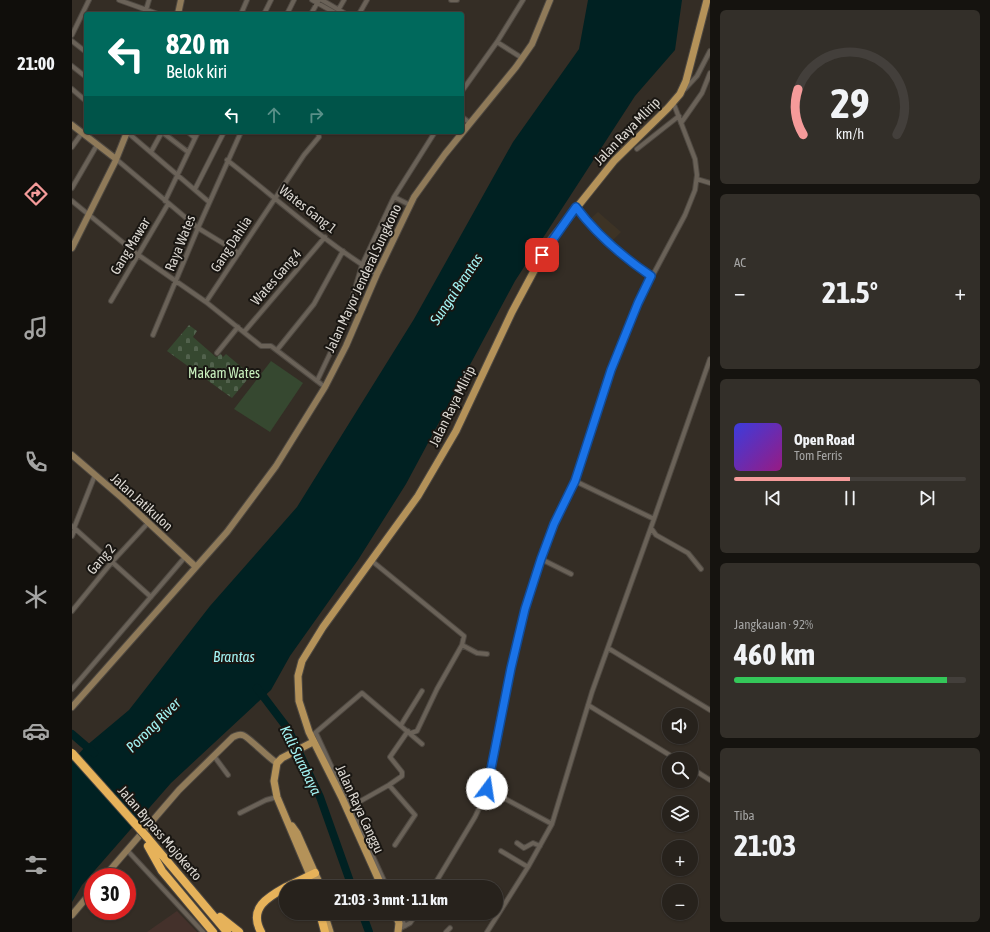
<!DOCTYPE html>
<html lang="id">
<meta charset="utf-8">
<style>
body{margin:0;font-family:"Asap Condensed",sans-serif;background:#332f29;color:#f1f3f6;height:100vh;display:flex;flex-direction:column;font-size:15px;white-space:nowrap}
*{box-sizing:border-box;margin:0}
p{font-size:13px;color:#a4a4a3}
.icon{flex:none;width:22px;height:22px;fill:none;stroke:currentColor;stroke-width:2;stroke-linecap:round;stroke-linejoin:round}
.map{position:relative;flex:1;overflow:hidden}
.side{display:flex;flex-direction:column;gap:10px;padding:10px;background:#15130f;width:280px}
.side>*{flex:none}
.guide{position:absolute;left:12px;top:12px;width:380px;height:122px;border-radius:4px;box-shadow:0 1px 3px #0004,0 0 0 1px #433f3b;background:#00695c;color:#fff;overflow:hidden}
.fabs{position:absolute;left:590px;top:708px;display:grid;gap:8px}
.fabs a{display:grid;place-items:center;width:36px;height:36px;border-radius:50%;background:#27221c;box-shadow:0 1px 3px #0004,0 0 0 1px #433f3b;font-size:20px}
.speed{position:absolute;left:12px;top:868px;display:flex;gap:8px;font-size:20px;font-weight:700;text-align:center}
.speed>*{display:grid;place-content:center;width:52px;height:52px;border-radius:50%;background:#27221c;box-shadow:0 1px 3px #0004,0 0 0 1px #433f3b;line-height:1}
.speed .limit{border:6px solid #d22;background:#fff;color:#111}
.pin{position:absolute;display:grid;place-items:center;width:34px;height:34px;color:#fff;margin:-17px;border-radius:8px;box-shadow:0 2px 6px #0006}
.me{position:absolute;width:44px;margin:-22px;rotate:14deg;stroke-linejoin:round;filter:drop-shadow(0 0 3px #0008)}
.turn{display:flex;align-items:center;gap:14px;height:84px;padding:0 16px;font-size:18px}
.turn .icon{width:52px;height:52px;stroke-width:2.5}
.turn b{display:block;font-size:28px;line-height:34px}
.lanes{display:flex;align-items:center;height:38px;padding:0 16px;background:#0003;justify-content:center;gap:20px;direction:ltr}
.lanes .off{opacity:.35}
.big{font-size:30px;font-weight:700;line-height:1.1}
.side .widget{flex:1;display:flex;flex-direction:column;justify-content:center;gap:6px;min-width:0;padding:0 14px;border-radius:6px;background:#332f29}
.side .dial{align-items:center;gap:0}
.dial svg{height:104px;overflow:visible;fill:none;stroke:#433f3b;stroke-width:7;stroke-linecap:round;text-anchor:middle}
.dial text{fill:#f1f3f6;stroke:none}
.song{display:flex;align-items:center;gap:12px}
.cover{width:48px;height:48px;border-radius:6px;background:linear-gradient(135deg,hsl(240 70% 55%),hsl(310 70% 35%))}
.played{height:4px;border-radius:2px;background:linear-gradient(90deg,#f59b9a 50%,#433f3b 50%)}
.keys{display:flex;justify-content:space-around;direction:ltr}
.heat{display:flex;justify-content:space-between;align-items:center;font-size:22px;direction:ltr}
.charge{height:6px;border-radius:3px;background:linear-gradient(90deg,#34c759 92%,#433f3b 0)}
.trip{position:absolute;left:207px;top:880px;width:224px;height:40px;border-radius:20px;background:#27221c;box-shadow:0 1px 3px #0004,0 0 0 1px #433f3b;font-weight:700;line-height:40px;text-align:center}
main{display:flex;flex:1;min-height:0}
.tab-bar{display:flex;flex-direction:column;width:72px;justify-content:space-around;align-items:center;background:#100e0b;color:#a4a4a3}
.tab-bar .icon{width:28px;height:28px}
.tab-bar .on{color:#f59b9a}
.tab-bar b{font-size:18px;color:#f1f3f6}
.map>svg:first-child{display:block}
.built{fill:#3d3325}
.industrial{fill:#44312b}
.green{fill:#364830}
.cemetery{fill:url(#cemetery-stones)}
.water{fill:#002122}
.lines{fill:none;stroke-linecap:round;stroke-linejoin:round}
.river{stroke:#002122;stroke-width:8}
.street-casing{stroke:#4e4841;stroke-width:6}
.secondary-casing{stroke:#4e4841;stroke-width:8}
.primary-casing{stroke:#4e4841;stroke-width:9}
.highway-casing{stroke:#4e4841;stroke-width:10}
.street{stroke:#6a6258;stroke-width:4}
.secondary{stroke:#8f7a59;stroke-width:6}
.primary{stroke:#b49259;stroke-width:7}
.highway{stroke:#e6b25a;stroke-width:8}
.highway-bridge-casing{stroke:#4e4841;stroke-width:10;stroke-linecap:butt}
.highway-bridge{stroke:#e6b25a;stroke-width:8}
.route-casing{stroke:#114b97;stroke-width:10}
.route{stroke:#1a73e8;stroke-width:7}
.labels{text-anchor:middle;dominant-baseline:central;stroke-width:4;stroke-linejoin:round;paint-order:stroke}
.street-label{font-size:14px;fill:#dbd7d1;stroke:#191612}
.park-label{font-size:14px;fill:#c8efbd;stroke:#191612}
.water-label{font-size:15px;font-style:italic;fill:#a2f3f3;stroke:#191612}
</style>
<main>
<nav class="tab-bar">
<b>21:00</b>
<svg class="icon on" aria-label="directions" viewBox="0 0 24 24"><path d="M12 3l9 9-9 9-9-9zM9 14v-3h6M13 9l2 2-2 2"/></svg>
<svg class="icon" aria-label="music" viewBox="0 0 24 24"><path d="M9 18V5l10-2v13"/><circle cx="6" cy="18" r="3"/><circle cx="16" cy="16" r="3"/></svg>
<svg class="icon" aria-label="phone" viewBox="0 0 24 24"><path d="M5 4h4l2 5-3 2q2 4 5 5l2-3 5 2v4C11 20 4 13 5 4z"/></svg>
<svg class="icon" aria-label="climate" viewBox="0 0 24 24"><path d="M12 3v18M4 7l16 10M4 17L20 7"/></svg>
<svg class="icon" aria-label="car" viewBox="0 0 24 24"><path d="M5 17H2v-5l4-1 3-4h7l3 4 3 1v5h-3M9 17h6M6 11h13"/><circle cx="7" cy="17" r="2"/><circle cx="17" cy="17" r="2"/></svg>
<svg class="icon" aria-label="filters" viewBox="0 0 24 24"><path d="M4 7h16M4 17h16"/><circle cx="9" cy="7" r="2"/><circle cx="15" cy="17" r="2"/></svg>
</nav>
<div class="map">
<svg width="638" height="932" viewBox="0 0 638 932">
<defs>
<pattern id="cemetery-stones" width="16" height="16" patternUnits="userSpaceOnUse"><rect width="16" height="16" fill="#364830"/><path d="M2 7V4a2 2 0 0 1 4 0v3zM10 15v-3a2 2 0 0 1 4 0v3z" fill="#52624d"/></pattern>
</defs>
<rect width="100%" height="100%" fill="#342d25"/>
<path class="built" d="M526 212 549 232 539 242 516 221Z"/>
<path class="industrial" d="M105 911 125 932H75Z"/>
<path class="green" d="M199 361 231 383 198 432 162 409Z"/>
<path class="cemetery" d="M117 325 125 331 121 337 144 357 149 354 151 357 154 354 179 375 160 398 95 351Z"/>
<path class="water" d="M516 0H610L603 50 563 96 443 281 334 484 286 560 218 656 199 690 99 783 10 885 0 902V761L14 746 57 710 138 606 225 507 342 319 441 142 507 49Z"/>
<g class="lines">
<path class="river" d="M185 688 216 729 248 797 280 887
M0 734 22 753
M290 913 297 932"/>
<g class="street-casing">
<path id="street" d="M47 0 86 14
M240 0 265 14
M250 0 274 14
M379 0H385
M74 10 77 0
M265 12 272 0
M169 14 175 0
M192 14 199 0
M215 14 222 0
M239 14 247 0
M287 14 295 0
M0 35 17 0
M0 41 14 52
M425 42 450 58
M0 66 14 77
M0 89 14 101
M613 89 625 76 638 51
M390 91 425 42 451 0
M390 117 398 123
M609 123 630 93 638 73
M55 132 137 202
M90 132 116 152
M116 132 123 138
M0 147 10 133
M565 149 607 116
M79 152 90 132
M44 159 126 228 167 253
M155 160C204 198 252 242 305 274
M625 179 638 183
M0 188 25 145
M123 189 152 132
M322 197 338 205
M0 201 65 254 134 302 189 346H199L253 387
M93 201 126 132
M503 207C524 234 551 257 579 276
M39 301 96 204
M134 302 232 155 247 137 246 132
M172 332 253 237
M81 335 126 228 169 132
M205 350 242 304 271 251
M145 353 166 327
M245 381 273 322 290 265 322 197 363 132
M503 481 582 519 638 359
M0 526 79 597
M2 528 23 475
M579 528 584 535 616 553 629 569
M0 536 3 529
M469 559 499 574
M300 561 392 636 390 645 365 689 345 731 339 733
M0 611 40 562 76 523
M390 645 405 653 415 654
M536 648 638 710
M0 689 113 557
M516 705 604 759
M329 725 350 691
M243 733 290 693 350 744
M244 733 315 887
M142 756 156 775
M619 768 638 780
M317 785 343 815 323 845
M415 789 480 824 456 867 415 932
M278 807 317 785 330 776V772L318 757 336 731
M168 813 194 800 205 797
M480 824 520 692 582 519
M445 843 452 848 461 843 468 846
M55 850 131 932
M429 851 456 867
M361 887 403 817 411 800 419 773 439 668 453 609 469 559 482 524 503 481 539 370 566 303 613 215 623 190 625 175 623 159 601 102
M327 913 333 926
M327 929 338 923 345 913
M374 932 378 928"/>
</g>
<g class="secondary-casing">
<path id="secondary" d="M106 14 109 0
M0 125 44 159
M0 248 43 162 55 132
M0 455 50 498 124 567
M0 707 155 532 204 466 253 387 274 346 305 274 342 197 373 154 444 67 460 44 478 0
M32 877 107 790 161 737C164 736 166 734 170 735 175 735 196 758 205 763
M0 915 21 890"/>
</g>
<g class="primary-casing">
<path id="primary" d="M241 742 210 758 205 763 202 781 205 797 243 887
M220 826 225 833 249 887
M310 887 270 798 237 732 227 701 226 676 230 661 251 627 346 496 384 431 440 312 478 241 542 161 596 108 608 94 614 81 635 0
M252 913 258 932
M323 913 327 923 326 932"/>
</g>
<g class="highway-casing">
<path id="highway" d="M74 836 155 932
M76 846 90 871 141 932
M214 887 243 873
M248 913 253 932
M148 917 167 932
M189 932C176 908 196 897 214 887"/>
</g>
<use href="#street" class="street"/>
<use href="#secondary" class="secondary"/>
<use href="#primary" class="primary"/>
<use href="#highway" class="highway"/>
<g class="highway-bridge-casing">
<path id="highway-bridge" d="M0 753 74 836"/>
</g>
<use href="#highway-bridge" class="highway-bridge"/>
</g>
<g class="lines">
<g class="route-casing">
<path id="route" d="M415 789 439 668 453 609 469 559 482 524 503 481 539 370 566 303 579 276C551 257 524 234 504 207L470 255"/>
</g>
<use href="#route" class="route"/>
</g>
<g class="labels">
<g class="street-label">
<text transform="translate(555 131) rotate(-46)">Jalan Raya Mlirip</text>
<text transform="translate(236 209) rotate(38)">Wates Gang 1</text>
<text transform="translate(108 243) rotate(-68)">Raya Wates</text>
<text transform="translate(159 244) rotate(-57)">Gang Dahlia</text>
<text transform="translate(58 246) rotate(-59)">Gang Mawar</text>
<text transform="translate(204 277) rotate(-49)">Wates Gang 4</text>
<text transform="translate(291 278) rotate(-65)">Jalan Mayor Jenderal Sungkono</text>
<text transform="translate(380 406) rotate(-64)">Jalan Raya Mlirip</text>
<text transform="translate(70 502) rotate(42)">Jalan Jatikulon</text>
<text transform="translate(29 559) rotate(-49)">Gang 2</text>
<text transform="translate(288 809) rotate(65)">Jalan Raya Canggu</text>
<text transform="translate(88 833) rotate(49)">Jalan Bypass Mojokerto</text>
</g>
<g class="park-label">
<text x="152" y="373">Makam Wates</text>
</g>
<g class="water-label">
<text transform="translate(384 289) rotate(-56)">Sungai Brantas</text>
<text x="162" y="656">Brantas</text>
<text transform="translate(81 725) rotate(-45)">Porong River</text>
<text transform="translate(229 760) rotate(64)">Kali Surabaya</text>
</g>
</g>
</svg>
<div class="fabs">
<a><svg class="icon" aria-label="sound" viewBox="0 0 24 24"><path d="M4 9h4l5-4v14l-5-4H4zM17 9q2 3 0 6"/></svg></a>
<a><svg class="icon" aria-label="search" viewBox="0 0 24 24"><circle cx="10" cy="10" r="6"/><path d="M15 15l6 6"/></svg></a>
<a><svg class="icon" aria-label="layers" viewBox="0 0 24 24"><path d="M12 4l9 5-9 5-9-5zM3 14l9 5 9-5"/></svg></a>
<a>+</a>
<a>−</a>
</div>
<div class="speed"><div class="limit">30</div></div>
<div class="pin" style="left:470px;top:255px;background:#d93025"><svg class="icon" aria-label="arrive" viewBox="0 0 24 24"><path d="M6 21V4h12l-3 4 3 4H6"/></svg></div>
<svg class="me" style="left:415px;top:789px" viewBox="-20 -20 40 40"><circle r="19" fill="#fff"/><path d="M0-13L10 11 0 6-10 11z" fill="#1a73e8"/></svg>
<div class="trip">21:03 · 3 mnt · 1.1 km</div>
<div class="guide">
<div class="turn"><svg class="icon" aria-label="left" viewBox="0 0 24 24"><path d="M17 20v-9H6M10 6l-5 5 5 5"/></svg><div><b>820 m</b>Belok kiri</div></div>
<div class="lanes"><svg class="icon" aria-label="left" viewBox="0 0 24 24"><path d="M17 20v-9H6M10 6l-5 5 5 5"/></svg><svg class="icon off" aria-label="ahead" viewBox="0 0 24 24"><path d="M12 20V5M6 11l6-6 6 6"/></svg><svg class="icon off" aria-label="right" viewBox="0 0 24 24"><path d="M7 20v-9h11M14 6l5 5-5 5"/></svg></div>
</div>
</div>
<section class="side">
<div class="widget dial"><svg viewBox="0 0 100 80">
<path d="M14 69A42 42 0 1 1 86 69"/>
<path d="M14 69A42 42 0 0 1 10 34" stroke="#f59b9a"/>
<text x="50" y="56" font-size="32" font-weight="700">29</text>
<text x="50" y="72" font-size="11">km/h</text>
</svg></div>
<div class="widget"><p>AC</p>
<div class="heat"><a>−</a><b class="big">21.5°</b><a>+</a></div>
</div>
<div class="widget">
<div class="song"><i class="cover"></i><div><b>Open Road</b><p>Tom Ferris</p></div></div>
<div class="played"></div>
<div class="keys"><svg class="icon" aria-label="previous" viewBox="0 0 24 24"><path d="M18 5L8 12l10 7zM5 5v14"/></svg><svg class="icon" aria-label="pause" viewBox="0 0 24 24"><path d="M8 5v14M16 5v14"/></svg><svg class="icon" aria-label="next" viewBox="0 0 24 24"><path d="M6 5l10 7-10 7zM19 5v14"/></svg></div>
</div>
<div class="widget"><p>Jangkauan · 92%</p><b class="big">460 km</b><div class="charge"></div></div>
<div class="widget"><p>Tiba</p><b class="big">21:03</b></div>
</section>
</main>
